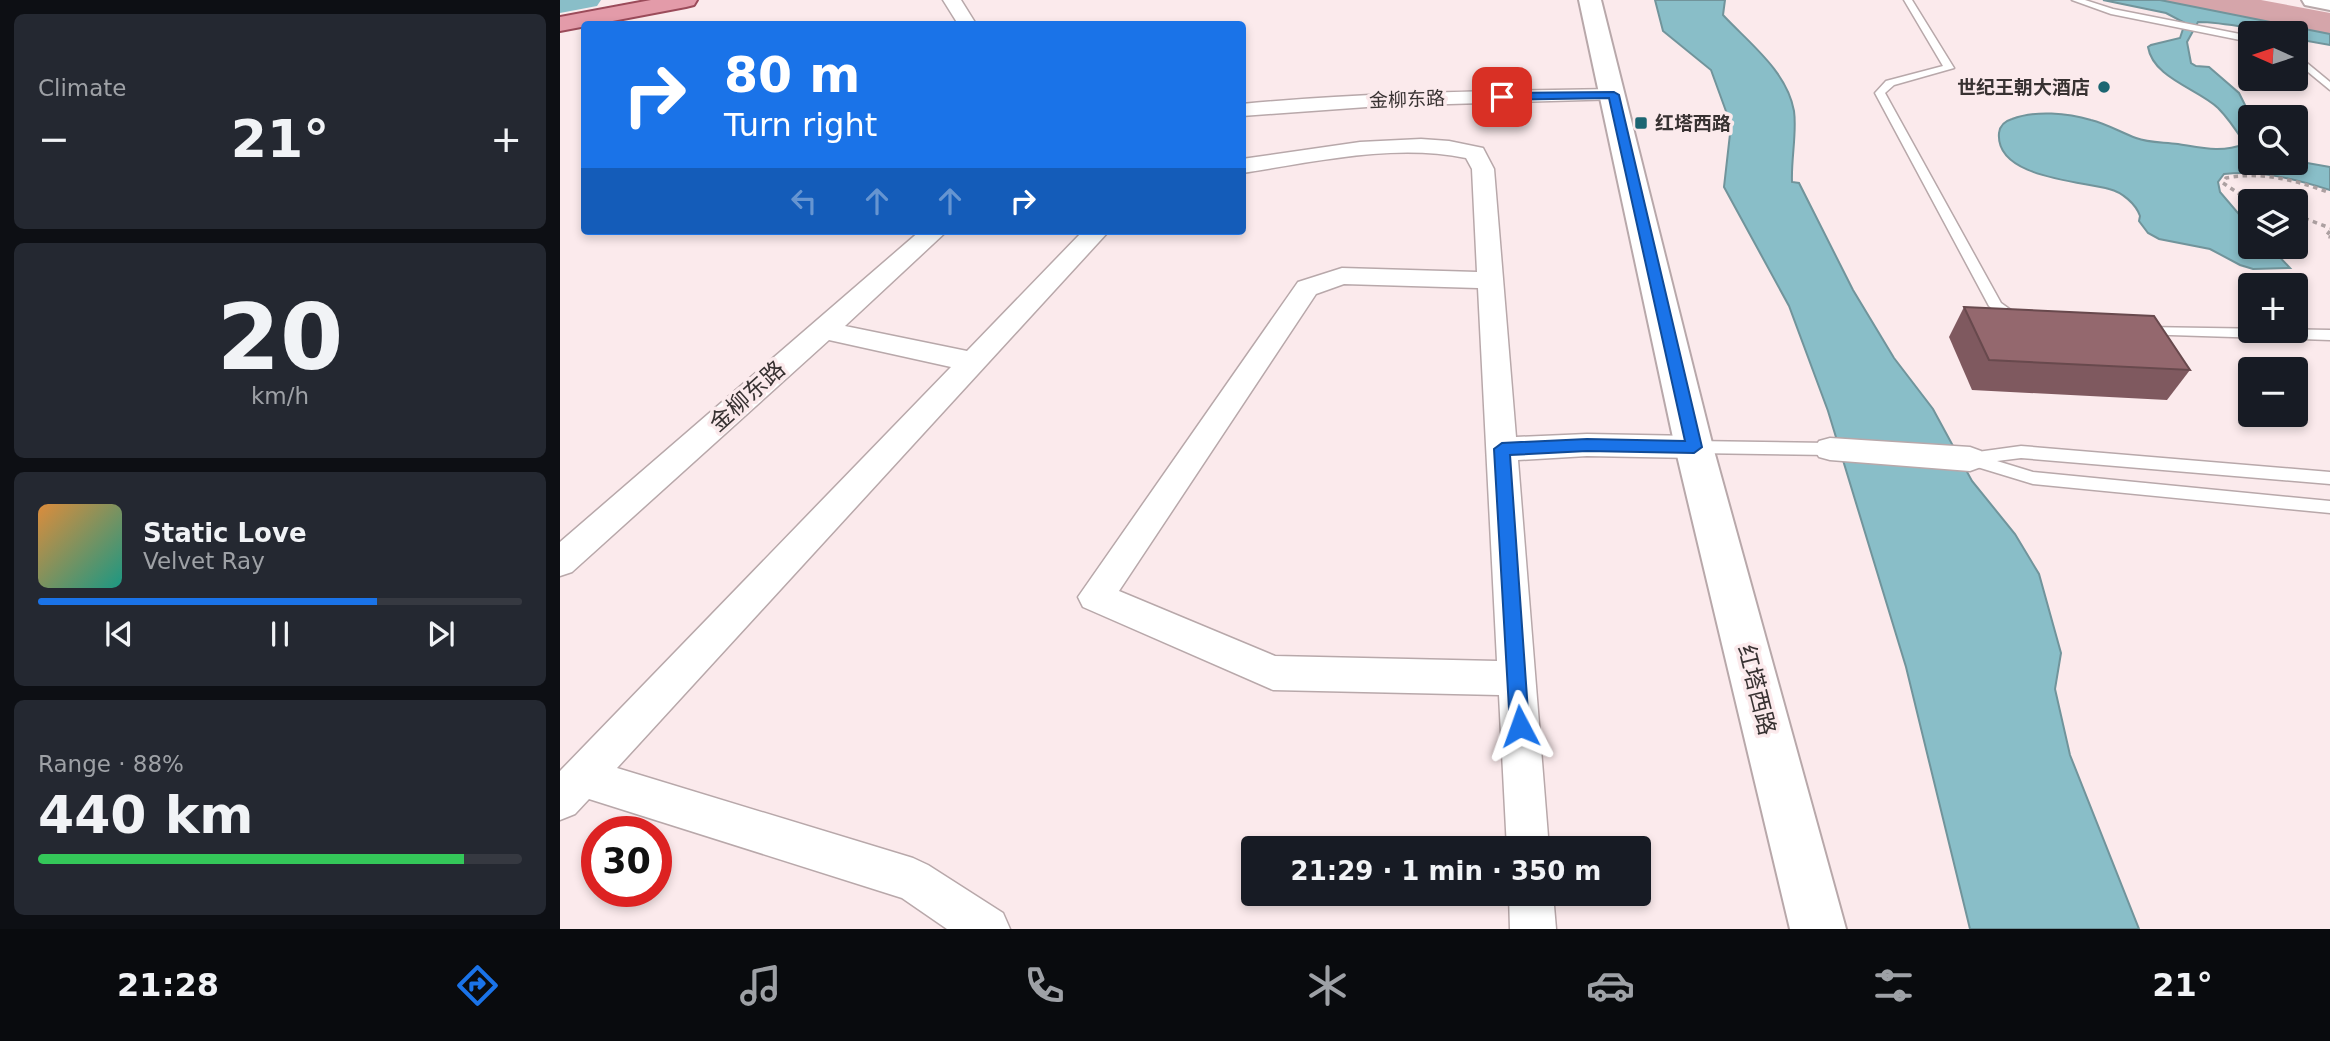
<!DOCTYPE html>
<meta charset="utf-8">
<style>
body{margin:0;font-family:"DejaVu Sans","Noto Sans SC",sans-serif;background:#242831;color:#f1f3f6;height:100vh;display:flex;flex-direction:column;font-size:26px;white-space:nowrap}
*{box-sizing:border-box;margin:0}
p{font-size:23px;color:#9ea1a6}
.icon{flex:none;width:38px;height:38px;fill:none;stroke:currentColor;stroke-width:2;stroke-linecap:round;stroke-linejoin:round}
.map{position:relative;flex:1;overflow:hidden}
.side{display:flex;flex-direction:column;gap:14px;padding:14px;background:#0d0f14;width:560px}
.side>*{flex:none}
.banner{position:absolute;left:21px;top:21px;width:665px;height:214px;border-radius:7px;box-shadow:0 4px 10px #0003;background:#1a73e8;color:#fff;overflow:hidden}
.needle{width:46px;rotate:273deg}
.tools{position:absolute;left:1678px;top:21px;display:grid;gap:14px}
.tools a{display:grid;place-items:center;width:70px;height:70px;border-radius:7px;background:#171b24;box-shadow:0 4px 10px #0003;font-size:35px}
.speed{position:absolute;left:21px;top:816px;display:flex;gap:14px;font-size:35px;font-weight:700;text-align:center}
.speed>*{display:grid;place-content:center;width:91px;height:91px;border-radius:50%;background:#171b24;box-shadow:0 4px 10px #0003;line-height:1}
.speed .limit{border:10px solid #d22;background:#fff;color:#111}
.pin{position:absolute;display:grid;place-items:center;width:60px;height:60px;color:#fff;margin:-30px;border-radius:14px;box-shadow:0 4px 10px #0006}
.me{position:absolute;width:77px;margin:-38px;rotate:356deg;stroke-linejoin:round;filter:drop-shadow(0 0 5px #0008)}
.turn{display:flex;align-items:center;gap:24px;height:147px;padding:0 28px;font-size:32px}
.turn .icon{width:91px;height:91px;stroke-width:2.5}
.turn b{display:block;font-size:49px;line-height:60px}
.lanes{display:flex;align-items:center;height:66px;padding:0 28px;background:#0003;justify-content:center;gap:35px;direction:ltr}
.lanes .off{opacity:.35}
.big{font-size:52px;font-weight:600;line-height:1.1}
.side .tile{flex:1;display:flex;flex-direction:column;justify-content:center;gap:10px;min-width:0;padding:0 24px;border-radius:10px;background:#242831}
.side .dial{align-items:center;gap:0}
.dial b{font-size:91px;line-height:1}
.song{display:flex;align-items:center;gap:21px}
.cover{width:84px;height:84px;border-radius:10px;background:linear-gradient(135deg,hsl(30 70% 55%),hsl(170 70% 35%))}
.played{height:7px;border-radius:4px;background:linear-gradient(90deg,#1a73e8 70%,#363941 70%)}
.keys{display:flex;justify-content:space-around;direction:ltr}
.heat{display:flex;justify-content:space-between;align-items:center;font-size:38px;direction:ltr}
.charge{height:10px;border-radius:5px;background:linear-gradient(90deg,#34c759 88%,#363941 0)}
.trip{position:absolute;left:681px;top:836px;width:410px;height:70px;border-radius:7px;background:#171b24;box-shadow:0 4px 10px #0003;font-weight:600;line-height:70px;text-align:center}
.menu{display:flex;height:112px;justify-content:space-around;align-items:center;background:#090b0e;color:#9ea1a6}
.menu .icon{width:49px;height:49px}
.menu .selected{color:#1a73e8}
.menu b{font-size:32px;color:#f1f3f6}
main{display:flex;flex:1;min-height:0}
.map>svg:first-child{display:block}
.forest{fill:#d5a5aa}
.water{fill:#89bec8;stroke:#71949b;stroke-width:2}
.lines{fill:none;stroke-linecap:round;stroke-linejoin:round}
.river{fill:#89bec8;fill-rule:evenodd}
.lane-casing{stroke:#b8a8aa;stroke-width:3}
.street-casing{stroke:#b8a8aa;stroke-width:3}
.secondary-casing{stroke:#b8a8aa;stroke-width:4}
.primary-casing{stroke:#9b4b5a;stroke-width:4}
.path{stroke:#aca0a1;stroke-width:3.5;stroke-dasharray:4.5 4.5;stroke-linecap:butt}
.lane{fill:#fff;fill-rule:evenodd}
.street{fill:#fff;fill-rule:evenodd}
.secondary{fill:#fff;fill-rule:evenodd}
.primary{fill:#e39ba9;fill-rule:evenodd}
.wall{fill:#7f595f}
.building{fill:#94686e;stroke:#68494d;stroke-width:2}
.route{fill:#1a73e8;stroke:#114b97;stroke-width:2}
.poi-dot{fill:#1c6672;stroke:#fbeaec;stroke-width:2.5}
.labels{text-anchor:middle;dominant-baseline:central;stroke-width:7;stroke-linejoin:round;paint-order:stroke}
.far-poi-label{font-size:19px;font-weight:bold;fill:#383232;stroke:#fbeaec;text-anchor:end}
.far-street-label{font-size:19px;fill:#383232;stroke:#fbeaec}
.street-label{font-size:23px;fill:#383232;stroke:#fbeaec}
</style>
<main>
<section class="side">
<div class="tile"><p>Climate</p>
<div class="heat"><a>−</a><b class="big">21°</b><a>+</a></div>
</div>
<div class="tile dial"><b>20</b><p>km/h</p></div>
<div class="tile">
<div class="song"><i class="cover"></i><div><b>Static Love</b><p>Velvet Ray</p></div></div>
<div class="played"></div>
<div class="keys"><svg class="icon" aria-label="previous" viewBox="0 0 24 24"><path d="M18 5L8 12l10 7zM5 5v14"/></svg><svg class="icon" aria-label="pause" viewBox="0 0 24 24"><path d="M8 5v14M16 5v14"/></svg><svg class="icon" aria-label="next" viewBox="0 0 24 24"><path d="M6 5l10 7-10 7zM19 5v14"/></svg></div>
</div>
<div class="tile"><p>Range · 88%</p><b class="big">440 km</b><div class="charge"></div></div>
</section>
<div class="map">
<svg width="1770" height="929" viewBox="0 0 1770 929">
<rect width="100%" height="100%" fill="#fbeaec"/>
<path class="forest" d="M1600 0H1701L1770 13V34Z"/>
<path class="water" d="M1095 0H1165L1163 15C1189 43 1227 71 1234 111 1237 133 1231 159 1232 182L1239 183 1293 290 1334 358 1373 409 1412 481 1455 534 1479 574 1501 653 1495 689 1510 755 1579 929H1410L1346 667 1268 411 1229 306 1164 187 1171 125 1151 70 1103 31Z
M1543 0H1600L1770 34V45L1736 39V33C1703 33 1671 22 1638 22L1627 42 1631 63 1636 66 1649 67 1679 93 1689 113 1690 163 1736 161 1770 167V190C1735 179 1701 170 1664 174L1658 182 1660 192 1690 227V247H1710L1730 268 1693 269 1680 265 1650 249 1599 239 1588 233 1579 221 1580 216C1576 204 1562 192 1549 189 1521 181 1435 178 1439 133 1440 125 1445 121 1452 119 1475 110 1508 113 1531 120 1547 124 1560 132 1576 138 1589 143 1603 142 1618 144 1643 148 1661 153 1685 144 1678 133 1668 118 1658 108 1638 89 1593 78 1588 47L1591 45 1620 38 1625 23 1606 13Z"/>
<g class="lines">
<path class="river" d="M0 0H41L37 6 0 13Z"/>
<g class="lane-casing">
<path id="lane" d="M1344 0H1352L1394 68 1334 85 1325 93 1441 303 1462 318 1464 321 1462 324H1452L1429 306 1315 93 1326 81 1383 66Z
M1512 0H1525L1553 9 1690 36V42L1551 14Z
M1736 54 1770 82V90L1736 62Z
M1584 327 1770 330V340L1579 334 1577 331Z
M1134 441 1270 443 1278 449 1270 455 1134 453 1126 447Z
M1461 446 1770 472V484L1461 458 1437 461 1473 472 1770 501V513L1473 484 1404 463 1402 459 1410 453Z"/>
</g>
<g class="street-casing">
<path id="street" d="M383 0H401L416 24H398Z
M1054 89 1061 91 1064 95 1061 99 821 106 682 116V104C806 92 930 91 1054 89Z
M861 139 889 141 923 148 934 169 956 437 1027 434 1134 436 1145 439 1149 447 1145 455 1134 458 1027 456 958 460 989 849H947L939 695 713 690 523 607 518 597 738 282 782 268 917 272 912 169 906 158C833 143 755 162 682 173V159L800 142ZM784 284 918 288 937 661 715 656 559 591 756 294Z
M360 231H387L285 326 407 351 523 231H549L57 768 353 858 368 865 443 913 450 929H387L342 898 29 799 15 814 0 820V771L391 367 269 340 12 572 0 576V542Z
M1270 438 1410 447 1421 451 1426 459 1421 467 1410 471 1270 460 1259 457 1254 449 1259 441Z
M949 894H993L996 929H950Z"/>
</g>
<g class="secondary-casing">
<path id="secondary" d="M1019 0H1041L1153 447 1286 929H1230L1115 447Z
M1742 0H1770V10L1745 5Z"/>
</g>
<g class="primary-casing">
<path id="primary" d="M91 0H137L134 5 126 7 0 31V17Z"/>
</g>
<path class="path" d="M1699 201 1678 193 1663 183 1666 178C1702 171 1736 180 1770 193
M1736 215 1770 228
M1770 231 1766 236 1770 237"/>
<use href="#lane" class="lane"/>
<use href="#street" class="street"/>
<use href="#secondary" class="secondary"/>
<use href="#primary" class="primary"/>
</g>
<path class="wall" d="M1404 307 1630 370 1607 400 1412 390 1389 337Z"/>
<path class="building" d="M1404 307 1594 316 1630 370 1429 360Z"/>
<path class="route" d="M1054 92 1059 95 1142 447 1134 453 1027 451 950 455 969 726 967 733 960 736 953 733 950 726 934 449 942 443 1027 439 1125 441 1049 98 942 100 937 97 942 93Z"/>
<g class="poi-dot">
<circle cx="1544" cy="87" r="7"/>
<rect x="1074" y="116" width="14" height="14" rx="3.5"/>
</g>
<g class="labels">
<g class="far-poi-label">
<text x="1530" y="87">世纪王朝大酒店</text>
<text x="1095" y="123" text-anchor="start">红塔西路</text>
</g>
<g class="far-street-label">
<text transform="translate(847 99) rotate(-2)">金柳东路</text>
</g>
<g class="street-label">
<text transform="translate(187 396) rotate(-42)">金柳东路</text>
<text transform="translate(1197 690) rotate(76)">红塔西路</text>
</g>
</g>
</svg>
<div class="tools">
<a><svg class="needle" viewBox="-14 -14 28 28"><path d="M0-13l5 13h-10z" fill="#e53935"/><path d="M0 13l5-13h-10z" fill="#9ea1a6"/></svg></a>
<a><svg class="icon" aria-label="search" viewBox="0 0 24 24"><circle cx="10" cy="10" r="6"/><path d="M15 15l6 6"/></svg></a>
<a><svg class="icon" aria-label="layers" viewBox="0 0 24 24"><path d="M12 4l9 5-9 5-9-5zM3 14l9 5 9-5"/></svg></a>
<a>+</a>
<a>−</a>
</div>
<div class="speed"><div class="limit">30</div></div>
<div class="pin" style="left:942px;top:97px;background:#d93025"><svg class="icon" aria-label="arrive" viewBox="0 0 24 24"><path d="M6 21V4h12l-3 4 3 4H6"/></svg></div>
<svg class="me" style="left:960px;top:726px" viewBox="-20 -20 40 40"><path d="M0-17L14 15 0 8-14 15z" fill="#1a73e8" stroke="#fff" stroke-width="4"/></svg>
<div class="trip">21:29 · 1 min · 350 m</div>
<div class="banner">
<div class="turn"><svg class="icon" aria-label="right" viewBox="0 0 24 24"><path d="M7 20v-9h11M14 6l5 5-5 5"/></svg><div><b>80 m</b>Turn right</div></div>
<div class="lanes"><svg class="icon off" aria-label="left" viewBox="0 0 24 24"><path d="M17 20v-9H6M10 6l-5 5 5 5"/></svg><svg class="icon off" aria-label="ahead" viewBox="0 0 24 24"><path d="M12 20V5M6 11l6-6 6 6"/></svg><svg class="icon off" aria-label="ahead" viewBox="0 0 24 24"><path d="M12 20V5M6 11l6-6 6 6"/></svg><svg class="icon" aria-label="right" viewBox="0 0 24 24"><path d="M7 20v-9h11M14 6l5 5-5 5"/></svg></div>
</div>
</div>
</main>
<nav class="menu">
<b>21:28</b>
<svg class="icon selected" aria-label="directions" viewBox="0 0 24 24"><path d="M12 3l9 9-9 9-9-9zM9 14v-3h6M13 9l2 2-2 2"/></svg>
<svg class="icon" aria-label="music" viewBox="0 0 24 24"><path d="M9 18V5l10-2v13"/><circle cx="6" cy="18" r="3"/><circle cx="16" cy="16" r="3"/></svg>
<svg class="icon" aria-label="phone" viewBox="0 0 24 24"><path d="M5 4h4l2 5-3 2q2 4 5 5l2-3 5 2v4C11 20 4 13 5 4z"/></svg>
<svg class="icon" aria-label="climate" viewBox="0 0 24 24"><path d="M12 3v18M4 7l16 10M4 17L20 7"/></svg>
<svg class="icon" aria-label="car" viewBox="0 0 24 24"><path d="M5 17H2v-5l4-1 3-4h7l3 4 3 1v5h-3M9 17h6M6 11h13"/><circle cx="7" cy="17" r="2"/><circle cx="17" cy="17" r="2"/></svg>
<svg class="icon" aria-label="filters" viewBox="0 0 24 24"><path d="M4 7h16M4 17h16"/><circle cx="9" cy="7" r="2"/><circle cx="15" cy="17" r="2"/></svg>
<b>21°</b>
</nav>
